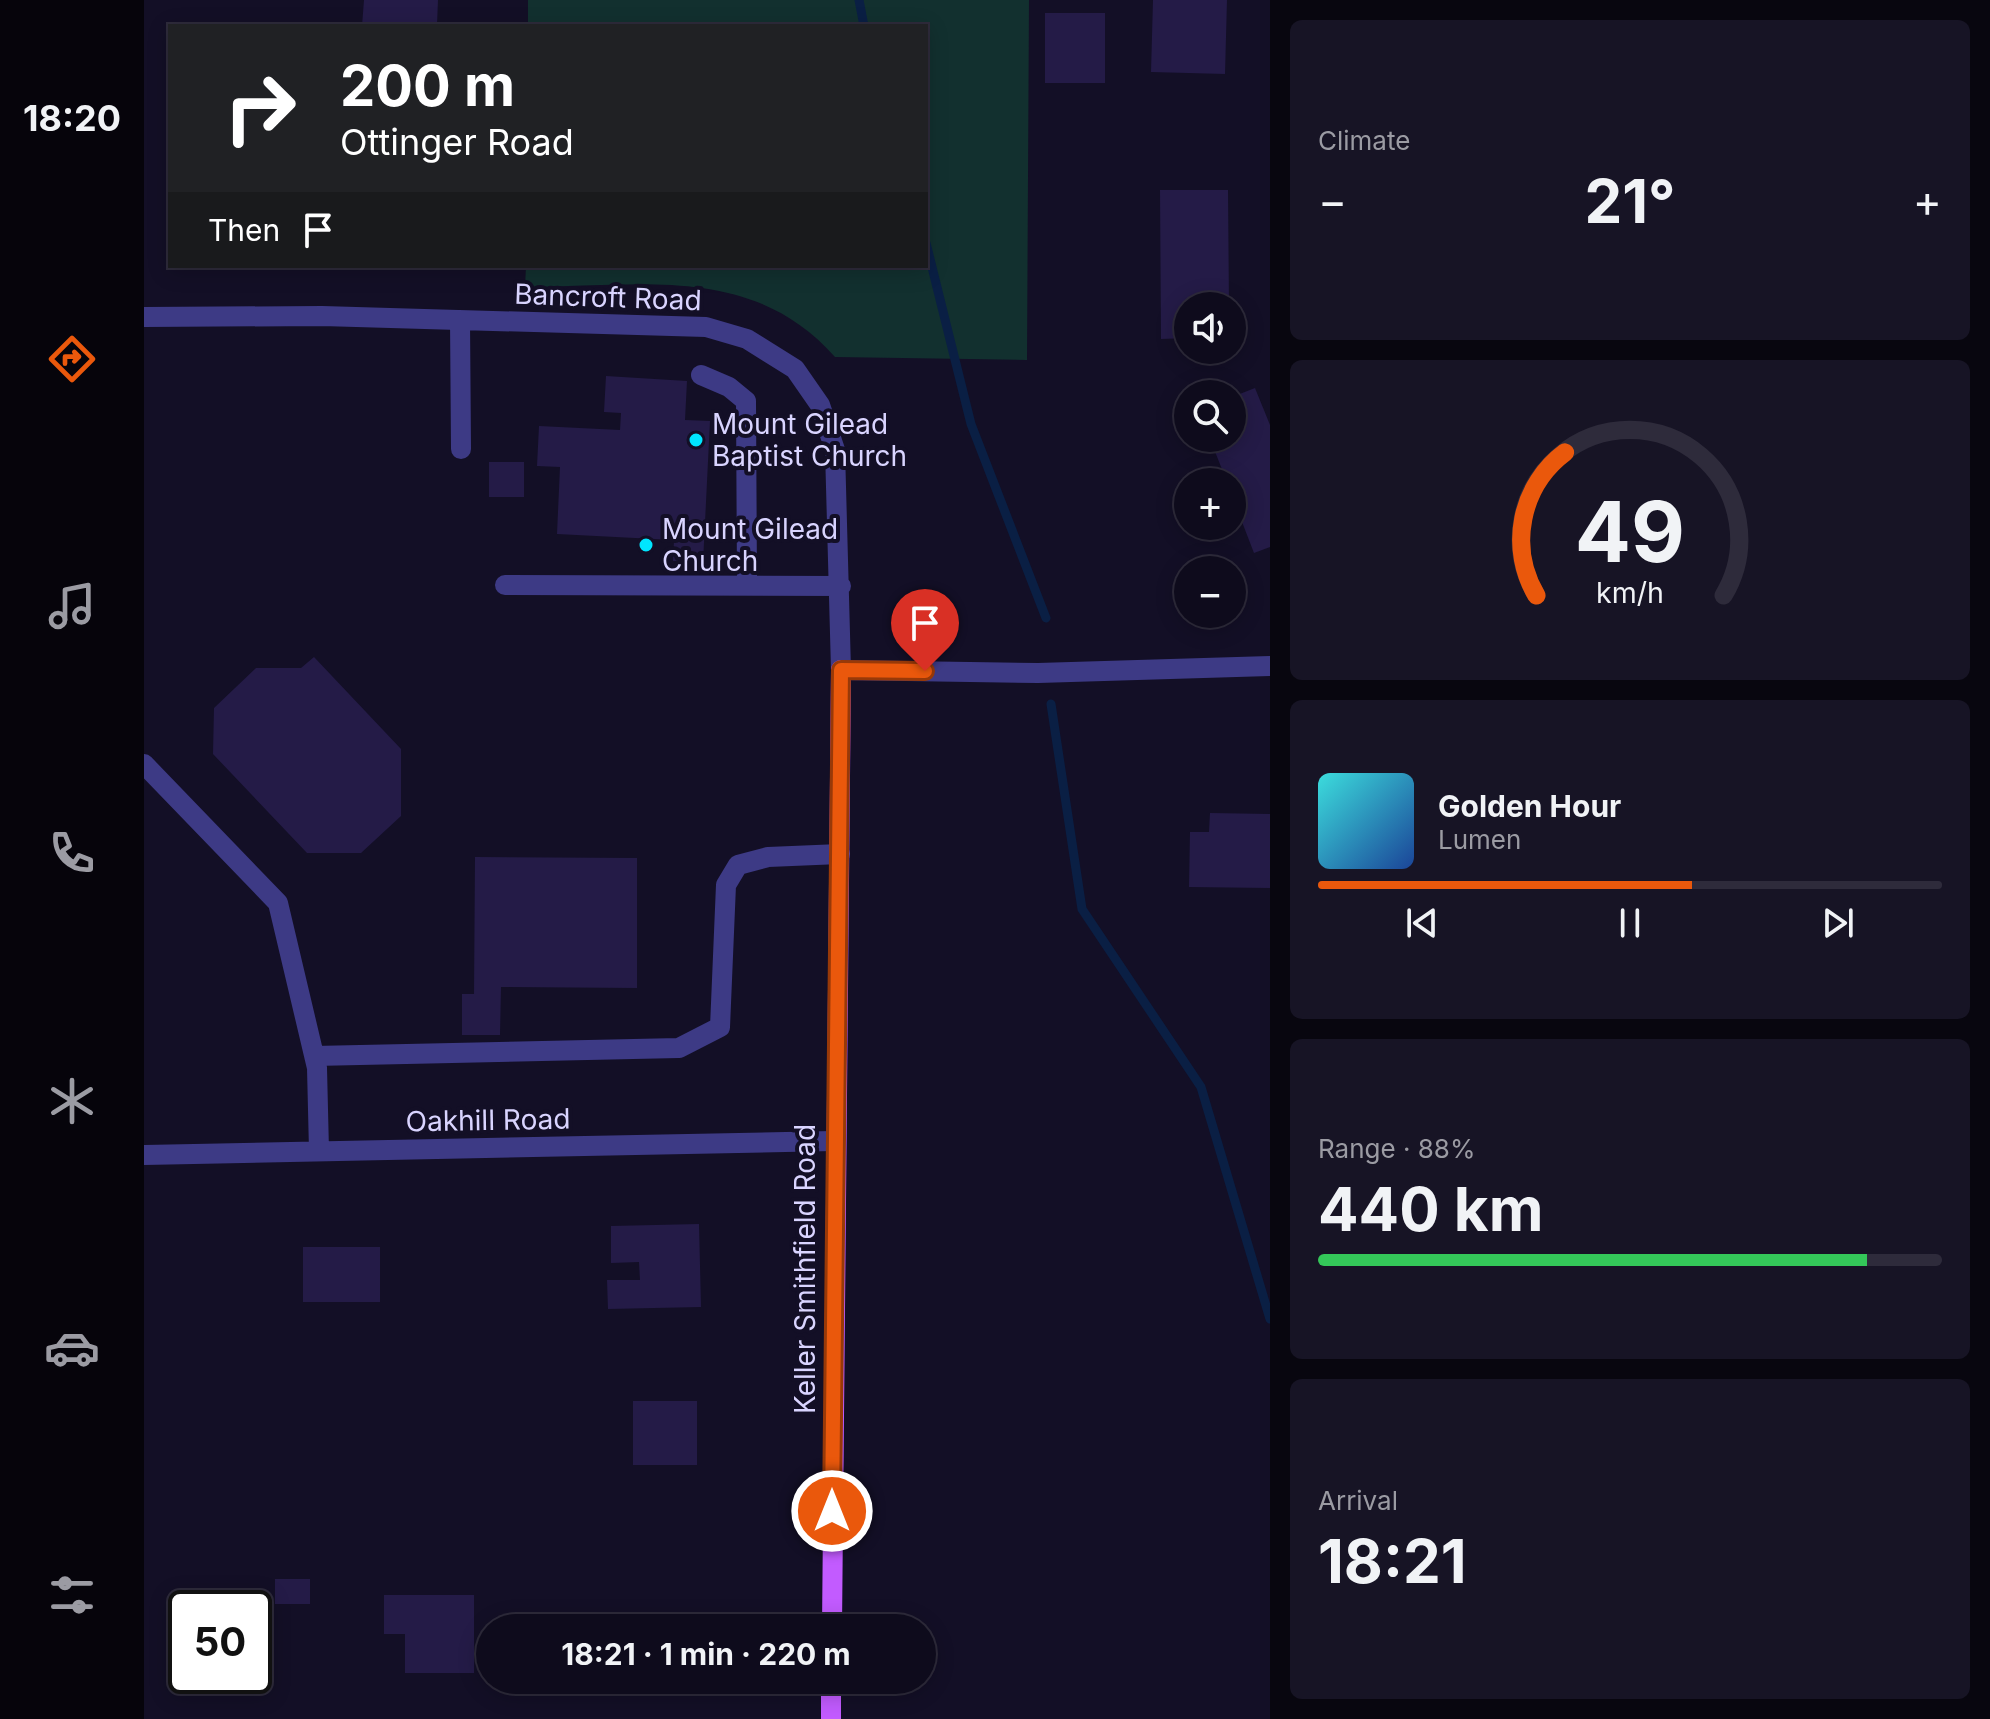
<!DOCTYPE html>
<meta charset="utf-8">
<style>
body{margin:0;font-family:Inter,sans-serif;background:#171425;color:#f1f3f6;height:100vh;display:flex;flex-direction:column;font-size:30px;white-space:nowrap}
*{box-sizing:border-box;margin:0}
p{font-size:26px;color:#9b9ba3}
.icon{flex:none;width:44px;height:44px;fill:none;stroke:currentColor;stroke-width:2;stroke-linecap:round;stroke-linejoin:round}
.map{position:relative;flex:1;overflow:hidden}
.details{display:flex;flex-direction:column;gap:20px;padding:20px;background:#08060f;width:720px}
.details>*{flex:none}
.banner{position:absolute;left:24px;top:24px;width:760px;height:244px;border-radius:0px;box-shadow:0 4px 20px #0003,0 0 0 2px #2e2b3b;background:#202124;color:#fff;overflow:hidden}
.fabs{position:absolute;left:1030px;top:292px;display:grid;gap:16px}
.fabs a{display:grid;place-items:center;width:72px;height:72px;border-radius:50%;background:#0e0b1c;box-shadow:0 4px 20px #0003,0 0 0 2px #2e2b3b;font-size:40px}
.speed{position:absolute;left:24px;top:1590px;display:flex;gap:16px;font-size:40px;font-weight:700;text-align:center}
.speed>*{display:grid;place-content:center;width:104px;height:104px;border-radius:50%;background:#0e0b1c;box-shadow:0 4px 20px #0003,0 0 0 2px #2e2b3b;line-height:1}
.speed .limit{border:4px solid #111;border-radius:12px;background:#fff;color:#111}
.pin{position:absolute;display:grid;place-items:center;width:68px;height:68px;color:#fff;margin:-82px -34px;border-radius:50% 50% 50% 0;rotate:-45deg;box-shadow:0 0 8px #0007}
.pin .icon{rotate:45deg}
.me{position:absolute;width:88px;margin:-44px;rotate:0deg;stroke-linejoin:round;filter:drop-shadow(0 0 6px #0008)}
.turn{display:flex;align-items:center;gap:28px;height:168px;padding:0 40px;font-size:36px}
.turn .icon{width:104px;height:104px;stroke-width:2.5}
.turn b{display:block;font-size:56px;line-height:68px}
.then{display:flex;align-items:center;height:76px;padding:0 40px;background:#0003;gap:16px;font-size:30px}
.big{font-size:60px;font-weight:700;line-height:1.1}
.details .card{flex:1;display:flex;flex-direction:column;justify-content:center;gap:12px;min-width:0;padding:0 28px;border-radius:12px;background:#171425}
.details .dial{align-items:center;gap:0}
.dial svg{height:208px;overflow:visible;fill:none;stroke:#2e2b3b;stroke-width:7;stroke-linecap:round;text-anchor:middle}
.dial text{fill:#f1f3f6;stroke:none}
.song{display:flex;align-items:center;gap:24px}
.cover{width:96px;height:96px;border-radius:12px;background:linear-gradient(135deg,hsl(180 70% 55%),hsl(220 70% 35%))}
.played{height:8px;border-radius:4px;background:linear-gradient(90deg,#ea580c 60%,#2e2b3b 60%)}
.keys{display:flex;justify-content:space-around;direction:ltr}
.heat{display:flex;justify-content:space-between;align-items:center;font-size:44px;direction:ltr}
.charge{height:12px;border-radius:6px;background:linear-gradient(90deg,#34c759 88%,#2e2b3b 0)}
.trip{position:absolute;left:332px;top:1614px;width:460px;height:80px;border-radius:40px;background:#0e0b1c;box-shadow:0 4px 20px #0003,0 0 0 2px #2e2b3b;font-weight:700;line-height:80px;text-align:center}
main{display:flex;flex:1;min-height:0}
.dock{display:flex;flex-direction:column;width:144px;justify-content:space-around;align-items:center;background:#06040b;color:#9b9ba3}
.dock .icon{width:56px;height:56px}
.dock .selected{color:#ea580c}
.dock b{font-size:36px;color:#f1f3f6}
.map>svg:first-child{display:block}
.green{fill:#12302f}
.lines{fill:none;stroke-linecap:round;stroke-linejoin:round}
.stream{stroke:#0a1f44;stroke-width:9}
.building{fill:#241b47}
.minor{stroke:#3d3a85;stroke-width:20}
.major{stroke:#c25bff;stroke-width:20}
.route-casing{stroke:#983908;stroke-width:20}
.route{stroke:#ea580c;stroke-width:14}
.poi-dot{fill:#00e5ff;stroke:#130f26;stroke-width:3}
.labels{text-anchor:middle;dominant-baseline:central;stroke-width:8;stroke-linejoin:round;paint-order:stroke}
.street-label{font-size:28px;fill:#d9d4ff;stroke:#130f26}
.poi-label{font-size:28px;fill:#d9d4ff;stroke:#130f26;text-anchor:start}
</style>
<main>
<nav class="dock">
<b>18:20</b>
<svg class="icon selected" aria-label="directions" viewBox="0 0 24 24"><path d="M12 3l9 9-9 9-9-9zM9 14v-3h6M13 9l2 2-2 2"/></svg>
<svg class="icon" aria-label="music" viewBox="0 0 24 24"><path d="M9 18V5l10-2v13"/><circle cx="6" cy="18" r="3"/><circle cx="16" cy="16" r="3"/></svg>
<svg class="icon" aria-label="phone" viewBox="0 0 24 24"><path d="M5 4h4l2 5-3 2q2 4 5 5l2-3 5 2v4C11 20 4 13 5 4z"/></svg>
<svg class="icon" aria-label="climate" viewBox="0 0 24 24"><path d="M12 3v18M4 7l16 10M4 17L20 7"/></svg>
<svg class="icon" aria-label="car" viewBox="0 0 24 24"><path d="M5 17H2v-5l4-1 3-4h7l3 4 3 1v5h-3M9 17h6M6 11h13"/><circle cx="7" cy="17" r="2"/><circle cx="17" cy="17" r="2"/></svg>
<svg class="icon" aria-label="filters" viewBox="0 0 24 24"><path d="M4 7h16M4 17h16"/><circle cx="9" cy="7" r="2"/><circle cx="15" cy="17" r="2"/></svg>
</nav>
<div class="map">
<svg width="1126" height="1719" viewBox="0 0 1126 1719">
<rect width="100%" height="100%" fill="#130f26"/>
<path class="green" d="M384 0H885L883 360 691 357C608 263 495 287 381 287L382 266H782V26H384Z"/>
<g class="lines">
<path class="stream" d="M715 0 720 26
M782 243 827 424 902 618
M907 704 938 909 1057 1087 1126 1319"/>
</g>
<path class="building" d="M220 0H294L293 25 246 22V26H218Z
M1009 0H1083L1081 74 1007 72Z
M901 13H961V83H901Z
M1016 190H1084L1085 306H1044V338L1017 339Z
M462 376 543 381 541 420 566 421 559 563 529 561 530 540 413 534 416 467 393 466 395 426 476 430 477 413 460 412Z
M1071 383 1075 394H1044V404L1040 395Z
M1111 388 1126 425V547L1110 553 1088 496V482H1083L1068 444 1061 447 1057 438H1088V397Z
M345 462H380V497H345Z
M170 657 257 749V816L217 853H163L69 754 70 708 112 668H157Z
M1066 813 1126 814V888L1045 887 1046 832H1065Z
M331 857 493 858V988L357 987 356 1035H318V994H330Z
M555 1224 557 1307 464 1309 463 1280H496L495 1262 467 1263V1226Z
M159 1247H236V1302H159Z
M489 1401H553V1465H489Z
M131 1579H166V1604H131Z
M240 1595H330V1673H261V1634H240Z"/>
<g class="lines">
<path class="minor" d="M0 317 178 316 562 327 603 339 651 369 676 405 691 450 697 670 894 673 1126 666
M316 320 317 449
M557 375 585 387 602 401 603 585
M361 585 697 586
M0 764 134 903 173 1068 175 1151
M170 1056 535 1048 576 1027 582 885 594 865 624 857 696 854
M0 1155 689 1141"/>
<path class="major" d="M688 1628 697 670
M687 1719V1680"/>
</g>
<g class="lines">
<g class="route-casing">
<path id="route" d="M688 1511 697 670 781 671"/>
</g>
<use href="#route" class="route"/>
</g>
<g class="poi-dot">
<circle cx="552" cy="440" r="8"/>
<circle cx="502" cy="545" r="8"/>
</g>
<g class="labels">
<g class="street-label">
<text transform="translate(464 297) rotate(2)">Bancroft Road</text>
<text transform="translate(344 1120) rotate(-1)">Oakhill Road</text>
<text transform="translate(661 1269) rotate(-90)">Keller Smithfield Road</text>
</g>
<g class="poi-label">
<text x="568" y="424">Mount Gilead<tspan x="568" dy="32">Baptist Church</tspan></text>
<text x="518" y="529">Mount Gilead<tspan x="518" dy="32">Church</tspan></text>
</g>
</g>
</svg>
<div class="fabs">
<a><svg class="icon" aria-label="sound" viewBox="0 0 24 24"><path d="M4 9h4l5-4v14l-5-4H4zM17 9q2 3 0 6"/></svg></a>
<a><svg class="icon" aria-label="search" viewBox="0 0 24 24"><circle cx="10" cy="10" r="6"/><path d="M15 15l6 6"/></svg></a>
<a>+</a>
<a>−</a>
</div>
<div class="speed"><div class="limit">50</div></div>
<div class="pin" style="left:781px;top:671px;background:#d93025"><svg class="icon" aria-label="arrive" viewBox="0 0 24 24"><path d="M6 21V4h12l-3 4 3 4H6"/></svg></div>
<svg class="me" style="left:688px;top:1511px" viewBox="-20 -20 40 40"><circle r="17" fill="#ea580c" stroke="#fff" stroke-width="3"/><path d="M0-11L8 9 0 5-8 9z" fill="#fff"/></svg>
<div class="trip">18:21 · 1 min · 220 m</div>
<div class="banner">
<div class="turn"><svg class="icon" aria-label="right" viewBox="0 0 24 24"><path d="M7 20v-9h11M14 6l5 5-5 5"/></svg><div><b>200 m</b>Ottinger Road</div></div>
<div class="then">Then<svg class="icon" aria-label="arrive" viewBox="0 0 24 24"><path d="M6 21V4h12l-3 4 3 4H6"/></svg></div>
</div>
</div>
<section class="details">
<div class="card"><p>Climate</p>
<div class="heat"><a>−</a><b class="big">21°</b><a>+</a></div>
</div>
<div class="card dial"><svg viewBox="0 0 100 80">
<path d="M14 69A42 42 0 1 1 86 69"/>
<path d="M14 69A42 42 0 0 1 25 14" stroke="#ea580c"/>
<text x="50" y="56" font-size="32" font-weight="700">49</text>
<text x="50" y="72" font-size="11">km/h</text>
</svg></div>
<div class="card">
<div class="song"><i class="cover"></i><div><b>Golden Hour</b><p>Lumen</p></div></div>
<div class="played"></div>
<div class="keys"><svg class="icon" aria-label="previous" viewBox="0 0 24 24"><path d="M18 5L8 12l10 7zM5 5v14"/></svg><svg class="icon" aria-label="pause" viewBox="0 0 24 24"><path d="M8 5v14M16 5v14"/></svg><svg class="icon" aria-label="next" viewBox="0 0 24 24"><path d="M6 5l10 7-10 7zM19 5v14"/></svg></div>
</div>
<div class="card"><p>Range · 88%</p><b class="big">440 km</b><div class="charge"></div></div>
<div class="card"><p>Arrival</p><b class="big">18:21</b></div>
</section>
</main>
